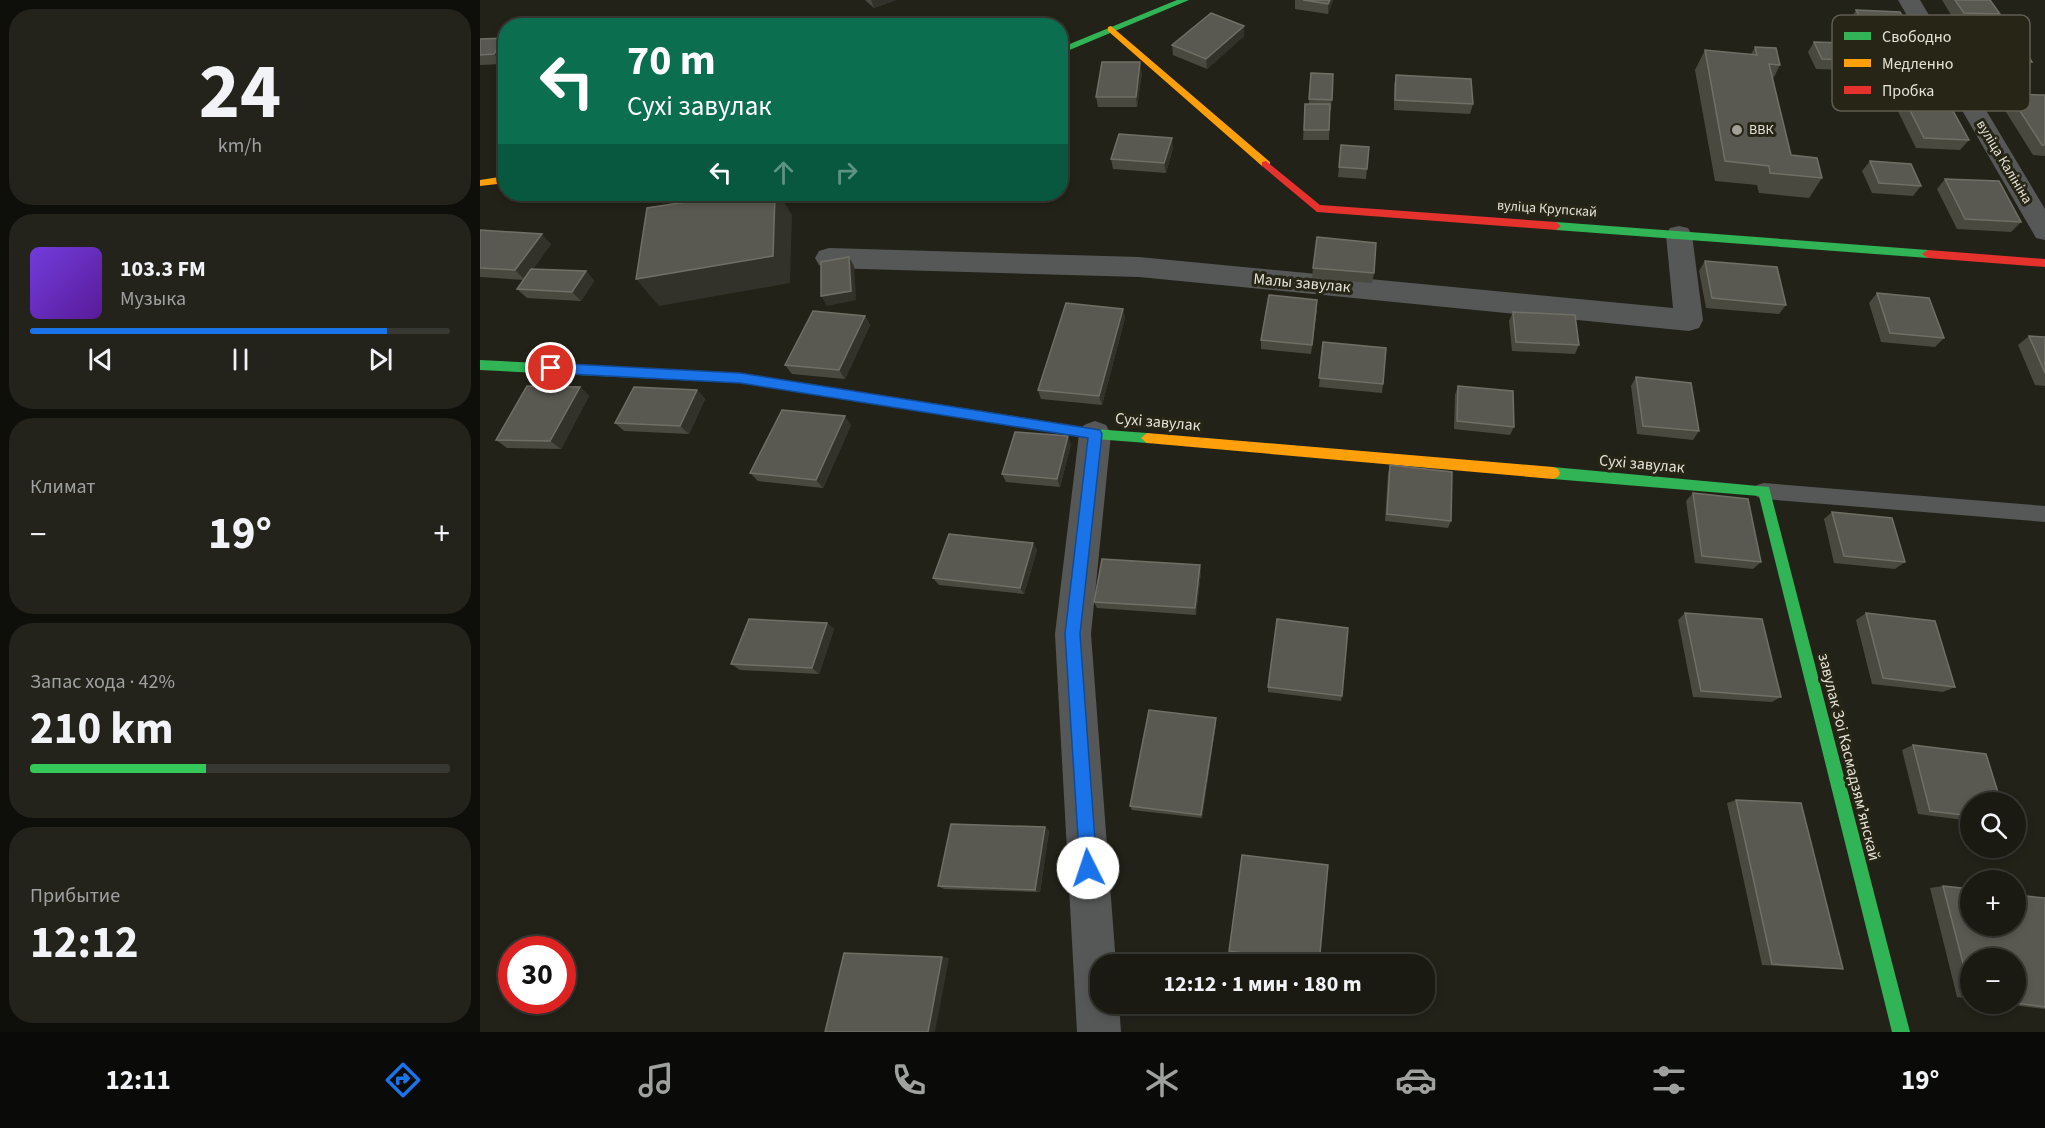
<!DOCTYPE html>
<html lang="ru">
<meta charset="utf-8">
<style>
body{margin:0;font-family:"Source Sans 3",sans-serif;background:#23231c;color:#f1f3f6;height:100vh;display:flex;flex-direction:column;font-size:22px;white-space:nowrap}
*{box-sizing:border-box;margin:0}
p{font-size:20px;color:#9fa1a0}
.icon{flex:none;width:33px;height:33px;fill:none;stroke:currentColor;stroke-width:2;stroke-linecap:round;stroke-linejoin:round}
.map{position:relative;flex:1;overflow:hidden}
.sheet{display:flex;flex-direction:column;gap:9px;padding:9px;background:#0e0e0a;width:480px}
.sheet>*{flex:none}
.top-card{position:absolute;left:18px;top:18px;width:570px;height:183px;border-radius:24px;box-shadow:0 3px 9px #0003,0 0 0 2px #383833;background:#0b6e4f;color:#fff;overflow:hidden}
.fabs{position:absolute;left:1480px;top:792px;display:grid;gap:12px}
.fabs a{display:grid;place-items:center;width:66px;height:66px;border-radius:50%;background:#1a1a13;box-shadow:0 3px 9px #0003,0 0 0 2px #383833;font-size:30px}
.speed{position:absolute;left:18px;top:936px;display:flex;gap:12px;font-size:30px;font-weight:700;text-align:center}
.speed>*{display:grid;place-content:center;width:78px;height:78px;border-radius:50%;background:#1a1a13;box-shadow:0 3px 9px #0003,0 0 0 2px #383833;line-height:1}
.speed .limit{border:9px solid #d22;background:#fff;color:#111}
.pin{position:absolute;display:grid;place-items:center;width:51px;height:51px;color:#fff;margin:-26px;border:3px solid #fff;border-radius:50%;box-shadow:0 2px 6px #0007}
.me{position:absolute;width:66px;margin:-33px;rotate:356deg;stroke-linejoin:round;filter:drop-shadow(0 0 4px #0008)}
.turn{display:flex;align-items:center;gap:21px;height:126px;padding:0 30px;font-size:27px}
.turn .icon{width:78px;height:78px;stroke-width:2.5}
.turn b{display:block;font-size:42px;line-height:51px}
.lanes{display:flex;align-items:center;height:57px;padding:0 30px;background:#0003;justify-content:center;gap:30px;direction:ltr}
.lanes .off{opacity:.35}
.big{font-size:45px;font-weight:700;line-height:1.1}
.sheet .widget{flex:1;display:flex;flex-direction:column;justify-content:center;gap:9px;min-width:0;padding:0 21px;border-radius:24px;background:#23231c}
.sheet .dial{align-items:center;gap:0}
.dial b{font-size:78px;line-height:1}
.song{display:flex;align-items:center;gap:18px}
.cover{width:72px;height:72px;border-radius:9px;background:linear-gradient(135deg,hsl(260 70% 55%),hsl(270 70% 35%))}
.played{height:6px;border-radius:3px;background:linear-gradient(90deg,#1a73e8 85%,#383833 85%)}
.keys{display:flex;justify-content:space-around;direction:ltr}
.heat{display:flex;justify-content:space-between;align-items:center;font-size:33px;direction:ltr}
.charge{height:9px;border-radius:4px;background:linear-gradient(90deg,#34c759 42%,#383833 0)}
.trip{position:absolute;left:610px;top:954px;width:345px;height:60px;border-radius:24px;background:#1a1a13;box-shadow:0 3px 9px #0003,0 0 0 2px #383833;font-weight:700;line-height:60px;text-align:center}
.tab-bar{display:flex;height:96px;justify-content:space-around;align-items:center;background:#0a0a08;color:#9fa1a0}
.tab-bar .icon{width:42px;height:42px}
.tab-bar .selected{color:#1a73e8}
.tab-bar b{font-size:27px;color:#f1f3f6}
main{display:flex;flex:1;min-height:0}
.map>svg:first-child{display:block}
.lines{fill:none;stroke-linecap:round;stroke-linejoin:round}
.lane{fill:#565858;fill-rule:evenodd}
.street{fill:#565858;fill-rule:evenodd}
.fast{fill:#30b455;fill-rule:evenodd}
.slow{fill:#ff9f0a;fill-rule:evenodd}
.jam{fill:#e5322d;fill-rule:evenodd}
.wall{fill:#4a4940}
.shaded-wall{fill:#33322a}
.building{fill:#5a5951;stroke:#706f66;stroke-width:1.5}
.route{fill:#1a73e8;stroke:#114b97;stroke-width:1.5}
.poi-dot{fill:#a19f96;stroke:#272515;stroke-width:2}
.labels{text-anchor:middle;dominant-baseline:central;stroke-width:6;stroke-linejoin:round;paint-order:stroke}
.far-poi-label{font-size:14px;fill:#e5e3d9;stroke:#272515;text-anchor:start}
.far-street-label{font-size:14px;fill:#e5e3d9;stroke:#272515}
.street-label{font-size:16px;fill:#e5e3d9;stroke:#272515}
.key{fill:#272515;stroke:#605e50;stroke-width:1.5}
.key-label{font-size:16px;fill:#e5e3d9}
</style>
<main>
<section class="sheet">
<div class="widget dial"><b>24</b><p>km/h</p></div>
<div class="widget">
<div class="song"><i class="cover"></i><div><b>103.3 FM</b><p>Музыка</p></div></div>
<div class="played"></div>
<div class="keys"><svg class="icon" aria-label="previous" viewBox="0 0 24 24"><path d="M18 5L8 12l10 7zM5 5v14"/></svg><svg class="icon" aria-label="pause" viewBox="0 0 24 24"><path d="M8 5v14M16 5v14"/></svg><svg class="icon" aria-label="next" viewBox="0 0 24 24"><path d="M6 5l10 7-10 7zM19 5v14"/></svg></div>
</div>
<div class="widget"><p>Климат</p>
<div class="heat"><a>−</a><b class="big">19°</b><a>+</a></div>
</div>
<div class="widget"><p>Запас хода · 42%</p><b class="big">210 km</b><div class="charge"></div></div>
<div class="widget"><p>Прибытие</p><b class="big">12:12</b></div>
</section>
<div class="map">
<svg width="1565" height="1032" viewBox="0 0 1565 1032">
<rect width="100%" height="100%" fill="#232219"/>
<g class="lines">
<path class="lane" d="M1284 483 1565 506V522L1284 499 1277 497 1274 491 1277 485Z"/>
<path class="street" d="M1418 0H1440L1565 209V240L1556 238Z
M1199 226 1208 228 1212 235 1223 320 1219 328 1209 331 659 277 349 268 339 265 335 258 339 251 349 248 659 257 1193 308 1186 235 1190 228Z
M615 421 626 425 631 434 611 634 636 964H621V1004H639L641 1032H597L575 634 599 434 604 425Z"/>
<path class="fast" d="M697 0H709L580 54V48Z
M1076 222 1448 250 1454 254 1448 258 1076 230 1071 226Z
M0 360 260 373 615 429 667 433 673 438 667 443 615 439 260 383 0 370Z
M1073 467 1289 487 1430 1032H1412L1279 496 1073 479 1068 477 1066 473 1068 469Z"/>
<path class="slow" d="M631 26 790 162V166H782L628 31V27Z
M26 176V183L0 186V180Z
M667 433 1073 467 1078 469 1080 473 1078 477 1073 479 667 443 661 438Z"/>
<path class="jam" d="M786 161 840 205 1076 222 1081 226 1076 230 837 212 782 166V162Z
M1448 250 1565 259V267L1448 258 1442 254Z"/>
</g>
<path class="wall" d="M385 0H416L394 8Z
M815 0H853L848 14 815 9Z
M1462 0H1510L1520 14 1512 24 1476 23Z
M1376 10 1444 53 1438 61 1451 73 1447 78 1489 140 1480 150 1436 148 1406 87 1409 83 1390 82 1384 70 1391 60 1370 21Z
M764 26V36L727 69 693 55 692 45Z
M1498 30 1552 62 1544 72 1508 70 1491 40Z
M24 38 26 40V58L22 64 0 65V39Z
M1334 42 1374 60 1368 70 1336 69 1328 52Z
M1275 47 1300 65 1293 79 1311 155 1342 178 1329 198 1279 193 1277 185 1235 181 1215 70 1225 50 1271 54Z
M662 73 657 107H618L616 97Z
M831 73 853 74 851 110H850L849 140H823L825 104H829Z
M916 75 993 104 990 114 914 110V85Z
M1529 94 1565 95V156L1553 155 1521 104Z
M861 145 889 147 886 179 858 177Z
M693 148 686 173 633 169 631 159Z
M1390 161 1441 186 1433 196 1392 193 1382 171Z
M1465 179 1541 222 1531 232 1477 229 1457 189Z
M0 230 71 244 53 269 106 271 114 281 101 301 47 298 37 289 44 280 0 277Z
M1225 261 1306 305 1299 314 1226 308 1219 271Z
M833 268 894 273 892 283 832 278Z
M1397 293 1464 338 1455 347 1401 342 1389 303Z
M643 309 645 318 622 405 561 399 558 390Z
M837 309 831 354 781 349V340Z
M1033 312 1099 345 1095 354 1032 351 1029 321Z
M385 316 390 325 365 379 312 374 305 365Z
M1549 336 1565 337V386L1555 385 1538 345Z
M843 342 903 384 902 393 839 387Z
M1156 377 1219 431 1213 440 1157 434 1151 386Z
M978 386 1034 427 1030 435 974 429 975 395Z
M100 387 109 396 81 449 27 448 16 440Z
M217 390 225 399 209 434 144 431 135 423Z
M371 425 343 488 278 481 270 473Z
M591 444 580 487 526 482 522 474Z
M910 465 971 521 968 528 905 521 908 474Z
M1213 493 1281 562 1273 569 1215 563 1206 501Z
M1352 512 1425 562 1415 569 1354 563 1344 519Z
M553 543 557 550 544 594 459 585 453 578Z
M721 572 716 615 617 608 614 602Z
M1205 613 1301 697 1292 702 1213 697 1198 620Z
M1386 613 1475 687 1463 692 1392 684 1376 620Z
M347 623 354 629 339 674 260 670 251 664Z
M788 687 862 696 861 701 788 692Z
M736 723 722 818 652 810 650 806Z
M1433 745 1491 802V821L1438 814 1422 750Z
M1256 800 1363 969H1352L1282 965 1247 803Z
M565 827 569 831 560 892 464 889 458 886Z
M1463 886 1565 898V1009L1525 1004H1536V958H1491V999L1477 997 1450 888Z
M749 951 839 964H835L750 952Z"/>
<path class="shaded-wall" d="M391 0H416L394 8Z
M850 0H853L848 14V4Z
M764 26V36L727 69 726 59Z
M24 38 26 40V58L22 64 14 54Z
M660 62 662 73 657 107 656 97Z
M692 138 693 148 686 173 684 163Z
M295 194H299L312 215 310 283 179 306 156 279Z
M62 234 71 244 45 280 35 270Z
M369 257 374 266 376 300 347 306 341 296Z
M106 271 114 281 101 301 92 292Z
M643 309 645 318 622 405 619 396Z
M385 316 390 325 365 379 359 370Z
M100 387 109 396 81 449 70 441Z
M217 390 225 399 209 434 200 426Z
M365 416 371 425 343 488 336 480Z
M588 436 591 444 580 487 577 479Z
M553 543 557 550 544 594 540 588Z
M720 565 721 572 716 615 715 608Z
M347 623 354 629 339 674 332 668Z
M736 718V723L722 818 721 815Z
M565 827 569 831 560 892 555 890Z
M462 957 469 958 455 1032H448Z"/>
<path class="building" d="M823 0H850L848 4Z
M1475 0H1510L1520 14 1484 13Z
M1376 10 1420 12 1444 53 1398 52Z
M731 13 764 26 726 59 692 45Z
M1498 30 1533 32 1552 62 1516 60Z
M24 38 14 54 0 55V39Z
M1334 42 1367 43 1374 60 1342 59Z
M1275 47 1296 48 1300 65 1289 64 1311 155 1337 158 1342 178 1290 173 1289 166 1245 161 1225 50 1277 55Z
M622 62H660L656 97H616Z
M831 73 853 74 852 100 829 99Z
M916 75 991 79 993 104 915 100Z
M1413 77 1455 78 1489 140 1444 138Z
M1529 94 1565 95V145H1562Z
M825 104H850L849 130H824Z
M639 134 692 138 684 163 631 159Z
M861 145 889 147 887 169 859 167Z
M1390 161 1431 164 1441 186 1399 183Z
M1465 179 1519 181 1541 222 1485 219Z
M258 194H295L293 256 156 279 167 208Z
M0 230 62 234 35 270 0 268Z
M837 237 896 243 894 273 833 268Z
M369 257 371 291 341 296V262Z
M1225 261 1297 267 1306 305 1232 298Z
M51 269 106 271 92 292 37 289Z
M1397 293 1449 298 1464 338 1410 333Z
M789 295 837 300 832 345 781 340Z
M586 303 643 309 619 396 558 390Z
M333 311 385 316 359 370 305 365Z
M1033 312 1095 315 1099 345 1036 342Z
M1549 336 1565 337V373Z
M843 342 906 348 903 384 839 378Z
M1156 377 1211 383 1219 431 1163 426Z
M47 386 100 387 70 441 16 440Z
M978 386 1033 391 1034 427 977 421Z
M154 387 217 390 200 426 135 423Z
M302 410 365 416 336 480 270 473Z
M535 432 588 436 577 479 522 474Z
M910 465 972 472 971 521 907 514Z
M1213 493 1268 499 1281 562 1222 556Z
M1352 512 1412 518 1425 562 1364 556Z
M469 534 553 543 540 588 453 578Z
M622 559 720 565 715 608 614 602Z
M1205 613 1282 619 1301 697 1221 691Z
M1386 613 1455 621 1475 687 1403 678Z
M269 619 347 623 332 668 251 664Z
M797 619 868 628 862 696 788 687Z
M669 710 736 718 721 815 650 806Z
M1433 745 1506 754 1521 802H1491V816L1450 811Z
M1256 800 1321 803 1363 969 1292 964Z
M471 824 565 827 555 890 458 886Z
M762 855 848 865 839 964 749 951Z
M1463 886 1491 889V926H1536V895L1565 898V1007L1536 1003V958H1491V994Z
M364 953 462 957 448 1032H345Z"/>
<path class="route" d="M71 363 260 373 620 430 622 434 600 634 617 868 614 874 608 877 602 874 600 868 585 634 608 438 260 383 71 373 65 368Z"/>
<circle class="poi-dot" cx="1257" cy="130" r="6"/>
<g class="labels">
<g class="far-poi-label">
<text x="1269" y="130">ВВК</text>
</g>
<g class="far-street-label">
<text transform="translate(1524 162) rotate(59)">вуліца Калініна</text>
<text transform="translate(1067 209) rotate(4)">вуліца Крупскай</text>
</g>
<g class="street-label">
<text transform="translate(822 283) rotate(5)">Малы завулак</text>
<text transform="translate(678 422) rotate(5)">Сухі завулак</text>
<text transform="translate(1162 464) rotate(5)">Сухі завулак</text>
<text transform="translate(1369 757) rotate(76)">завулак Зоі Касмадзямʼянскай</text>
</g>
</g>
<rect x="1352" y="15" width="198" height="96" rx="9" class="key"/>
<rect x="1364" y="32" width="27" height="8" fill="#30b455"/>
<rect x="1364" y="59" width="27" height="8" fill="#ff9f0a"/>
<rect x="1364" y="86" width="27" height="8" fill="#e5322d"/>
<g class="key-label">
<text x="1402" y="42">Свободно</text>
<text x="1402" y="69">Медленно</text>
<text x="1402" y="96">Пробка</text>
</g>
</svg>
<div class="fabs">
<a><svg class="icon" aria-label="search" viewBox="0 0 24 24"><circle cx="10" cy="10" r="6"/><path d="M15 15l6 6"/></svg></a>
<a>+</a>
<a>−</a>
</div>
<div class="speed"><div class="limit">30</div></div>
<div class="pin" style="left:71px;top:368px;background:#d93025"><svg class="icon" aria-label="arrive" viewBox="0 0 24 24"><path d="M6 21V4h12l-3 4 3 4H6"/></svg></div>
<svg class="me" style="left:608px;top:868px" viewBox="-20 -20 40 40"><circle r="19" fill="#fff"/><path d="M0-13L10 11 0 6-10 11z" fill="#1a73e8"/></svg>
<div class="trip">12:12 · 1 мин · 180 m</div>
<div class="top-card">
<div class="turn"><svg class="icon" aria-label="left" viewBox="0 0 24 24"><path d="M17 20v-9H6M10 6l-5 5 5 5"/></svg><div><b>70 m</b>Сухі завулак</div></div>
<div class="lanes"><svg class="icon" aria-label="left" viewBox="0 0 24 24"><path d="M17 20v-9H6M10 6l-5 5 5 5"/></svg><svg class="icon off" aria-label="ahead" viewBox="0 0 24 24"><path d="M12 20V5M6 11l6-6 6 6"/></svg><svg class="icon off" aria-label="right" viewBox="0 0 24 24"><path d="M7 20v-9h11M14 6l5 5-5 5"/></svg></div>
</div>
</div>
</main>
<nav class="tab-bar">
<b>12:11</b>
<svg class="icon selected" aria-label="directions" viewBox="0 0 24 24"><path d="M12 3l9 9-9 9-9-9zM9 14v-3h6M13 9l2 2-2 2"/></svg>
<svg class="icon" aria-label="music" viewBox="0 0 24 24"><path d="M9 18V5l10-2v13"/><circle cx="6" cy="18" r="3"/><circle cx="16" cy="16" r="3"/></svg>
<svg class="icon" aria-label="phone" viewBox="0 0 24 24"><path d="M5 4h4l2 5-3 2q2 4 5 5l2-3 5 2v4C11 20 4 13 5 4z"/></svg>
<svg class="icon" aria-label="climate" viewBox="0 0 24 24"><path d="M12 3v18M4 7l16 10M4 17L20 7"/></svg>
<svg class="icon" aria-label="car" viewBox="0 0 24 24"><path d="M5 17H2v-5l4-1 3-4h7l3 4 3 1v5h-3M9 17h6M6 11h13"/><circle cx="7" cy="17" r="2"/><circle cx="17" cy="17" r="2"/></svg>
<svg class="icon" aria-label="filters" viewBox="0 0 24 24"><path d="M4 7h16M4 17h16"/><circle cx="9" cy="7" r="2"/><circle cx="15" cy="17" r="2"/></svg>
<b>19°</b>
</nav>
